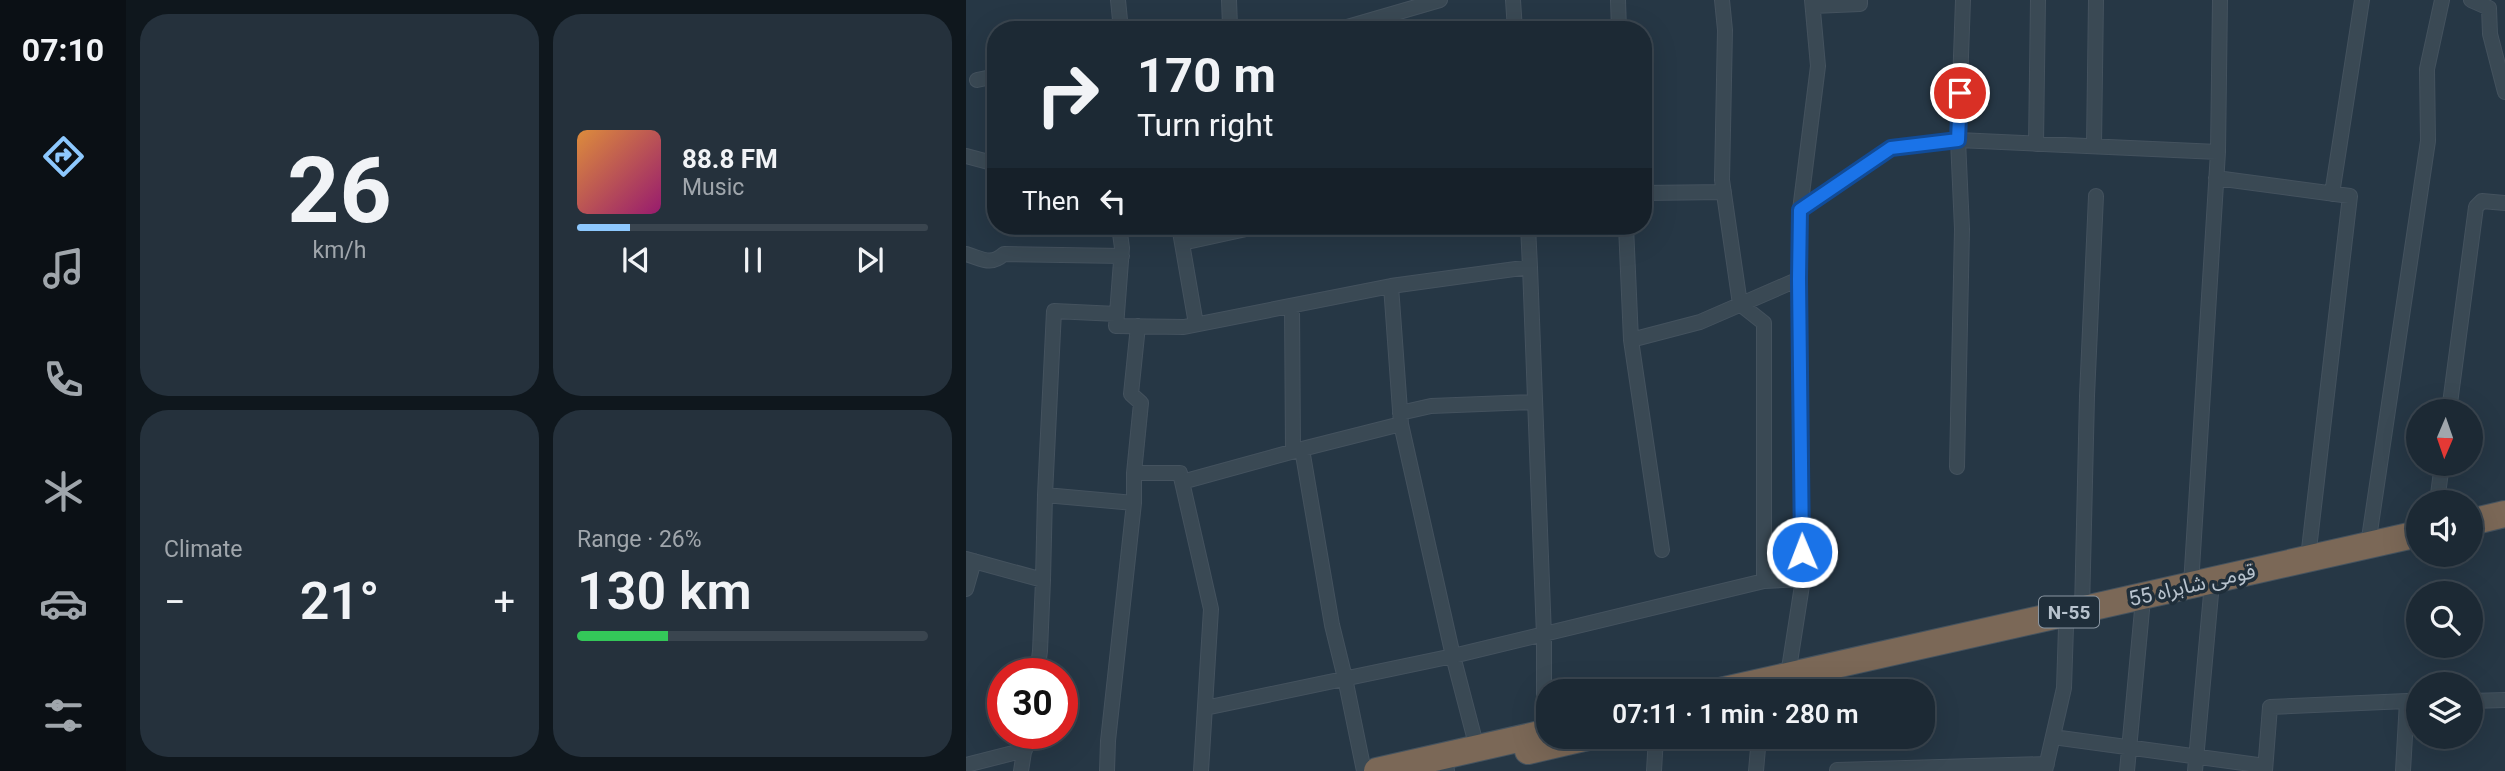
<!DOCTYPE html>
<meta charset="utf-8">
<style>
body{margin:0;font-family:Roboto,"Noto Sans Arabic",sans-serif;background:#25313c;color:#f1f3f6;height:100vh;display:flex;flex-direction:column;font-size:26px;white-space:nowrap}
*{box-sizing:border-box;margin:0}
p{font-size:23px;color:#a0a6ac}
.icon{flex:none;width:38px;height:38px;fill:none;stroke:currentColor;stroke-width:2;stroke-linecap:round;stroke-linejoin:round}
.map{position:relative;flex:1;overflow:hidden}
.sheet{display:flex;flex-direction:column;gap:14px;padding:14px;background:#0f171d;width:840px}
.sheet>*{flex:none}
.guide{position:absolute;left:21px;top:21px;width:665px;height:214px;border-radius:28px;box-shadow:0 7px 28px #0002,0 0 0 2px #3a454f;background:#1c2934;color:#f1f3f6;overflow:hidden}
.needle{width:46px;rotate:182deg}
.buttons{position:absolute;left:1440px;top:399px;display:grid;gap:14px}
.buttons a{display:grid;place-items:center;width:77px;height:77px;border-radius:50%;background:#1c2934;box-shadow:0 7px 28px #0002,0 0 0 2px #3a454f;font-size:35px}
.speed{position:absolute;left:21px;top:658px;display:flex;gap:14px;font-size:35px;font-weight:700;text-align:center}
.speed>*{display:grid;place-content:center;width:91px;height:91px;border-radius:50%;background:#1c2934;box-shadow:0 7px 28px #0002,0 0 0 2px #3a454f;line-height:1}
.speed .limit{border:10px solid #d22;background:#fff;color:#111}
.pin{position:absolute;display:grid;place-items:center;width:60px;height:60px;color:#fff;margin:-30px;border:4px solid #fff;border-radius:50%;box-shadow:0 2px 7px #0007}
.me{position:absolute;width:77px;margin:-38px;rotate:359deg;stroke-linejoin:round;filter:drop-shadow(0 0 5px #0008)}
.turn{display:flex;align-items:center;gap:24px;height:147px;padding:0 35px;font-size:32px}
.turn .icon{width:91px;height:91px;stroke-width:2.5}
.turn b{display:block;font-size:49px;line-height:60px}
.then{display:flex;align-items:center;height:66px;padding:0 35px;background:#0003;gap:14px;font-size:26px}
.big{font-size:52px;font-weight:600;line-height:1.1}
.sheet .widget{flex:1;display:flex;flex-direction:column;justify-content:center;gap:10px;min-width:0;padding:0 24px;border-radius:28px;background:#25313c}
.sheet .dial{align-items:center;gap:0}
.dial b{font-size:91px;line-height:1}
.song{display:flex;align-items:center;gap:21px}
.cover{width:84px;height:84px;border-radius:10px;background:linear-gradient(135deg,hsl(30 70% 55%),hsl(320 70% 35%))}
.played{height:7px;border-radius:4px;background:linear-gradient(90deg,#8dc8fe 15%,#3a454f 15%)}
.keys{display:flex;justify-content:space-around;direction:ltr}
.heat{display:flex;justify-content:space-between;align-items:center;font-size:38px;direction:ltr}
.charge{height:10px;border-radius:5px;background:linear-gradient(90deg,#34c759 26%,#3a454f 0)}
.sheet .tiles{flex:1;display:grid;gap:14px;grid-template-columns:repeat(2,1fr)}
.trip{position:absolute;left:570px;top:679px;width:399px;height:70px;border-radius:28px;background:#1c2934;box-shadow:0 7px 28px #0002,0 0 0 2px #3a454f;font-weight:600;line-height:70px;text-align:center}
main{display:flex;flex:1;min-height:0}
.dock{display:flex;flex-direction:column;width:126px;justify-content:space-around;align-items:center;background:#0b1015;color:#a0a6ac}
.dock .icon{width:49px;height:49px}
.dock .current{color:#8dc8fe}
.dock b{font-size:32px;color:#f1f3f6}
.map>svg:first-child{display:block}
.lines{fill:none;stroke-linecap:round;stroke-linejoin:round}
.street-casing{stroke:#44525e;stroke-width:16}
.highway-casing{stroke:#45535f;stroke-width:28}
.street{stroke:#3a4954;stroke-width:14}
.highway{stroke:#7b6857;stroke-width:26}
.route-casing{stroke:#114b97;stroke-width:18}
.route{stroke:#1a73e8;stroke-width:12}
.labels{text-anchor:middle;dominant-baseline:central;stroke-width:7;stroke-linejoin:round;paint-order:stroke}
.shield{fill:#1f2e3a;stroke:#8a96a2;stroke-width:2}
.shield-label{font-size:19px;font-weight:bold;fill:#b8c3ce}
.street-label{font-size:21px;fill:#b8c3ce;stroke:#1f2e3a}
</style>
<main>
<nav class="dock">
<b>07:10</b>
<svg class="icon current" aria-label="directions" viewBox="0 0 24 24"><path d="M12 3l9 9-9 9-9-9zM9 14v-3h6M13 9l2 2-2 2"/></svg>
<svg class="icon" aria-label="music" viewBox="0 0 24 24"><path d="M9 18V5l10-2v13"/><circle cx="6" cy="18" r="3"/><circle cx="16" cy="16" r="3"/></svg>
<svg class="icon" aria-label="phone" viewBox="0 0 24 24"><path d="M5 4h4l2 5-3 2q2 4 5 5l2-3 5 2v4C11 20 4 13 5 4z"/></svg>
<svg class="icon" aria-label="climate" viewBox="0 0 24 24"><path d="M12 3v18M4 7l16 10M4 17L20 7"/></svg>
<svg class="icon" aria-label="car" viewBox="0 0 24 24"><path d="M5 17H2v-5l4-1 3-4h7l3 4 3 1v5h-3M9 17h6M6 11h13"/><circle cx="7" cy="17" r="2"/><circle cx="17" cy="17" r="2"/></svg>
<svg class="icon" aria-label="filters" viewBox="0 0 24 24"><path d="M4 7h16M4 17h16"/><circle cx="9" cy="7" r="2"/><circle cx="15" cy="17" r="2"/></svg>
</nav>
<section class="sheet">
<div class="tiles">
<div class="widget dial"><b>26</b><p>km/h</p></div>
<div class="widget">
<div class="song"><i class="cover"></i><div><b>88.8 FM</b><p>Music</p></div></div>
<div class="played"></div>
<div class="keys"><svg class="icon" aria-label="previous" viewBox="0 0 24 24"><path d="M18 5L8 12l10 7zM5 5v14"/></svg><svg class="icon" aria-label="pause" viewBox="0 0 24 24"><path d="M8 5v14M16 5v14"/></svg><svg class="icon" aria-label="next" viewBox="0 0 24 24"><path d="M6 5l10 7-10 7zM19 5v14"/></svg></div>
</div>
<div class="widget"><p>Climate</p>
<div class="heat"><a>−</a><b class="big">21°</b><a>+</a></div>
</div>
<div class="widget"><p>Range · 26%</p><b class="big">130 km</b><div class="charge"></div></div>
</div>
</section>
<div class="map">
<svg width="1539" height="771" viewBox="0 0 1539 771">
<rect width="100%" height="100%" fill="#263745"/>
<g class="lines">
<g class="street-casing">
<path id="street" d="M152 0 155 30
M263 0 264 26
M547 0 549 30
M652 0 653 30
M756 0 759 30 756 180 774 304 798 323V581
M997 0 992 140 1252 152 1225 585
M1505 0 1523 8 1524 34 1539 92
M847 6 894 4V0
M371 30 474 0
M11 80 30 76
M1070 144 1072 0
M1128 146 1130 0
M1252 152 1254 0
M0 156 30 164
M1250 178 1384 196 1342 558
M677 193 758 192
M1366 194 1396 0
M834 210 852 66 846 0
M213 226 230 324
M562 226 564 267
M660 226 665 340
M216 243 294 226
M0 254C17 259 24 266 38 254L156 256
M833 279 834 210 925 148 992 140 996 229 991 467
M425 286 435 424
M326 306 327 451
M151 314 156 248 153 226
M1483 411 1510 207 1516 201 1539 203
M434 413 465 406 569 402
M336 449 435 424 487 656 798 581 837 579 822 675
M168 473 175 403 165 394 172 326
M216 482 336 449 366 625 379 678 398 771
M79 495 88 311 151 314 150 326 218 327 425 286 564 267 578 636V733
M1471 502 1476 464
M168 503V473H214L245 609 235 771
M1402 545 1462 141 1461 69 1476 0
M696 550 665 340 734 322 833 279 837 579
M0 559 77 580 74 651 71 674
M77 580 79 495 168 503 142 741 141 771
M0 589 8 561
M1116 610 1121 396 1130 196
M1505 701 1539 700
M239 708 487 656 511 748
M1087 737 1299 766
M0 765 59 750
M481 770V771
M871 770 1081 764
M55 771 61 733
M688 771 690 737
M790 771 793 737
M1079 771 1098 688 1100 627
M1161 771 1176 610
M1229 771 1245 594
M1299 771 1304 707 1441 701 1437 771"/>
</g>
<g class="highway-casing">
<path id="highway" d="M1505 522 1539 514
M754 691 1452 534
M562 751 622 737
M411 771 583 732"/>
</g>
<use href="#street" class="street"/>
<use href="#highway" class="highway"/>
</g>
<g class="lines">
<g class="route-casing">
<path id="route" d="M836 552 833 279 834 210 925 148 992 140 994 93"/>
</g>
<use href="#route" class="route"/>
</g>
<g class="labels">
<rect class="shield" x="1073" y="596.5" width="60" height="31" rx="5"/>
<g class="shield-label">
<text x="1103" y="612">N-55</text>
</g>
<g class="street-label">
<text transform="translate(1226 585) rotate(-13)">قومی شاہراہ 55</text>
</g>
</g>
</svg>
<div class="buttons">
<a><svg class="needle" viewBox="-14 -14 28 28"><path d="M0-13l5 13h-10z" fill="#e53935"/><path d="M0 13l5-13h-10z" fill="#a0a6ac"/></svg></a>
<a><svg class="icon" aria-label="sound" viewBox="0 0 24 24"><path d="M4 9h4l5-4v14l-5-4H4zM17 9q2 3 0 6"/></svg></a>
<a><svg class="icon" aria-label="search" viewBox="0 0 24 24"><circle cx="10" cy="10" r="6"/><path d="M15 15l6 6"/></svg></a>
<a><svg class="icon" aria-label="layers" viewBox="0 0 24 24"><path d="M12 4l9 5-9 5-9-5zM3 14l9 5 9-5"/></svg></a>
</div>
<div class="speed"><div class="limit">30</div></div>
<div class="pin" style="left:994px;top:93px;background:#d93025"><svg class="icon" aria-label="arrive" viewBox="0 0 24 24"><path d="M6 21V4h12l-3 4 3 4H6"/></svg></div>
<svg class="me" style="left:836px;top:552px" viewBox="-20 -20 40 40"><circle r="17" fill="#1a73e8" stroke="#fff" stroke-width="3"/><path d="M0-11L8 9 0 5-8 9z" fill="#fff"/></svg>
<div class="trip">07:11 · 1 min · 280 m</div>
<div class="guide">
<div class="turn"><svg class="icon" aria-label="right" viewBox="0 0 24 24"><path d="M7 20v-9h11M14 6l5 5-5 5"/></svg><div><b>170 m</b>Turn right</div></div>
<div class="then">Then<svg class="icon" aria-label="left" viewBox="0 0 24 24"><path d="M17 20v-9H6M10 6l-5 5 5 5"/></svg></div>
</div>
</div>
</main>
